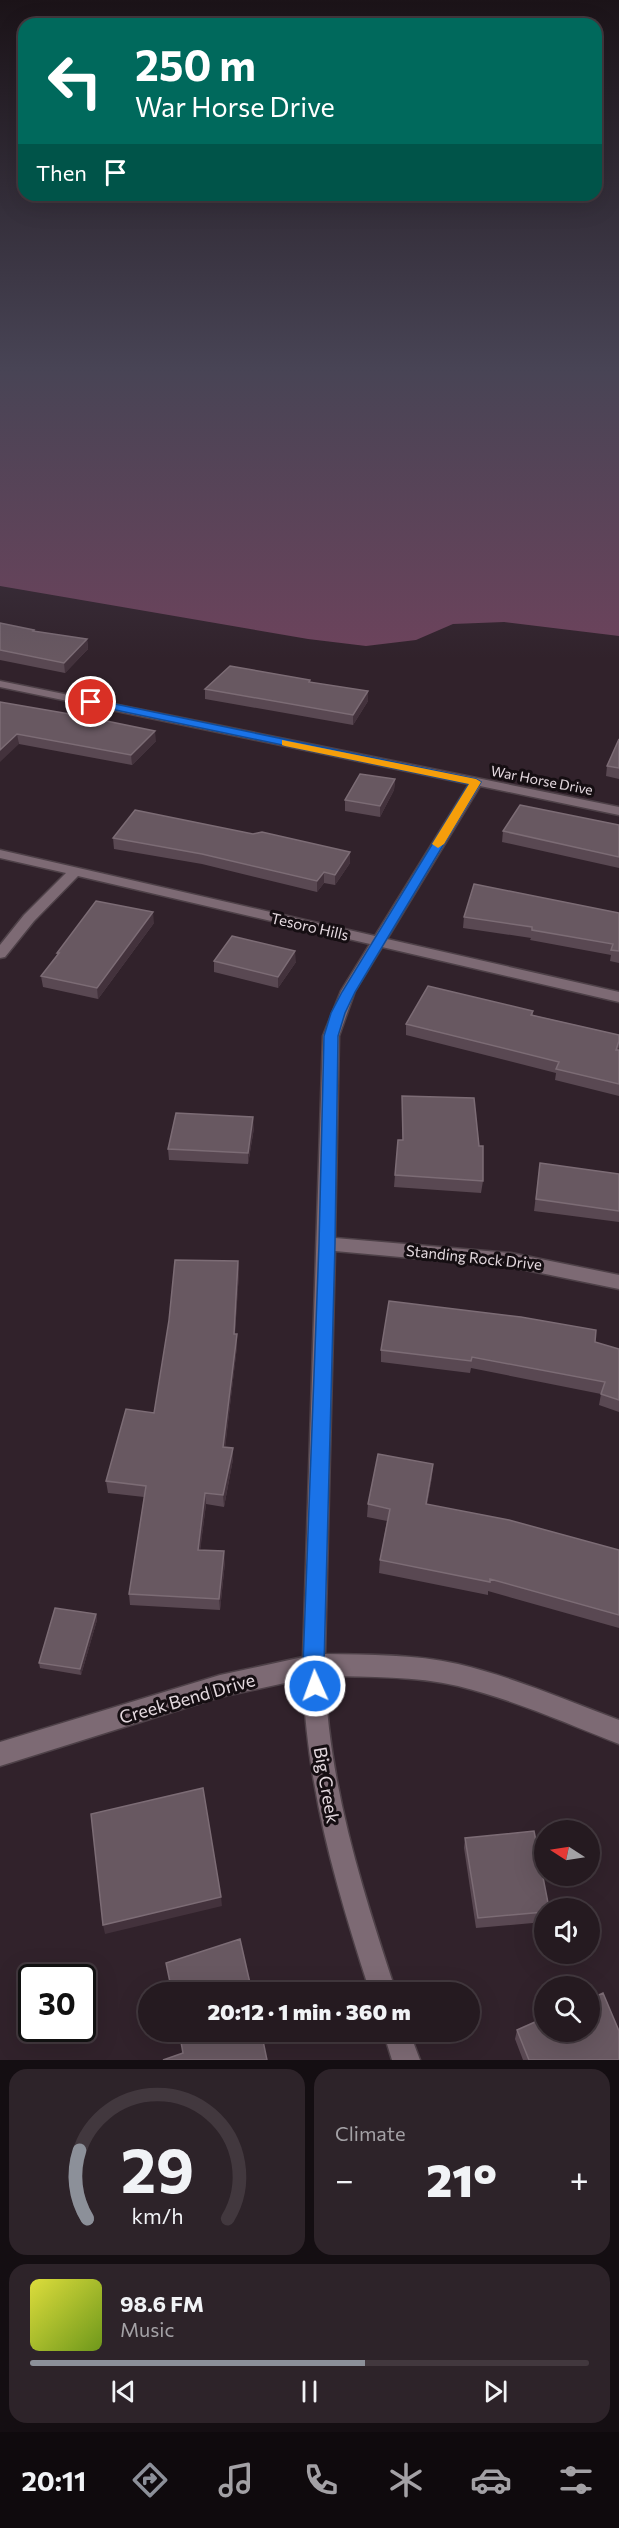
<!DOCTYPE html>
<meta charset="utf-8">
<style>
body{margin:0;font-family:Commissioner,sans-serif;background:#2d2329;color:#f1f3f6;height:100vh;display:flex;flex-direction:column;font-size:22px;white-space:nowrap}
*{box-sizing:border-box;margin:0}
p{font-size:20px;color:#a3a1a5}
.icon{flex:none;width:33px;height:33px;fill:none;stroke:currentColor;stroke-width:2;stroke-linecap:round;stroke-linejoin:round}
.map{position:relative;height:2060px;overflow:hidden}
.drawer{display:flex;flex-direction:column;gap:9px;padding:9px;background:#140e12;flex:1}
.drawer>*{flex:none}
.top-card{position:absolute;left:18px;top:18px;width:584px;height:183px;border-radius:18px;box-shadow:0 6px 24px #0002,0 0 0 2px #42383e;background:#00695c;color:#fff;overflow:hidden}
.needle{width:39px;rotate:282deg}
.fabs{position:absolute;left:534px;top:1820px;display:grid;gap:12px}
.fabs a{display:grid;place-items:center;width:66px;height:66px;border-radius:50%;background:#251a20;box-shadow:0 6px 24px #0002,0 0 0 2px #42383e;font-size:30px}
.speed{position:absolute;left:18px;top:1964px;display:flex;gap:12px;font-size:30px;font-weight:700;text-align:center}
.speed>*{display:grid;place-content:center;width:78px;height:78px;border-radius:50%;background:#251a20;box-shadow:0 6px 24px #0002,0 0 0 2px #42383e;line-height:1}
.speed .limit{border:3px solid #111;border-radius:9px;background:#fff;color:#111}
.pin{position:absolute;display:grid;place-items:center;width:51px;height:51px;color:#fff;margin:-26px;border:3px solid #fff;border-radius:50%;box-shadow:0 2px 6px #0007}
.me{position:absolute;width:66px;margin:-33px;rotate:358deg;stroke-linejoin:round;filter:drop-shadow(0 0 4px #0008)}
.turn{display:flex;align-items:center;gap:21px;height:126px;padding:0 18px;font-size:27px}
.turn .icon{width:78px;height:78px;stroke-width:2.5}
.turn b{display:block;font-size:42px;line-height:51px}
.then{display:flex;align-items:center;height:57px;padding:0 18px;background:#0003;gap:12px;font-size:22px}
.big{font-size:45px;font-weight:800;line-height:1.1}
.drawer .tile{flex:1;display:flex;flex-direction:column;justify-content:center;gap:9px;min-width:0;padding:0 21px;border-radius:18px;background:#2d2329}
.drawer .dial{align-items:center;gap:0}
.dial svg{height:156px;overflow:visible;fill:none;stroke:#42383e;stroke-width:7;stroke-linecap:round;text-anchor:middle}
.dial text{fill:#f1f3f6;stroke:none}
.song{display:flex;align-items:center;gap:18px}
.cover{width:72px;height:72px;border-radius:9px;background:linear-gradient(135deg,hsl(60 70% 55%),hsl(80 70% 35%))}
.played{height:6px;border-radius:3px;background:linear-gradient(90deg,#8c9099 60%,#42383e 60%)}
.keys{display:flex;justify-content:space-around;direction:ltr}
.heat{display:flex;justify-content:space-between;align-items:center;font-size:33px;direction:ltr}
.drawer .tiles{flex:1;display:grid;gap:9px;grid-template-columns:1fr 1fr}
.tile:last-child{grid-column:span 2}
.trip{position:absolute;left:138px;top:1982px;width:342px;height:60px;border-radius:30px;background:#251a20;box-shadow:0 6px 24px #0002,0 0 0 2px #42383e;font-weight:800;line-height:60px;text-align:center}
.dock{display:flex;height:96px;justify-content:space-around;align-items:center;background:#0f0a0d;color:#a3a1a5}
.dock .icon{width:42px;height:42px}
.dock .on{color:#8c9099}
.dock b{font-size:27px;color:#f1f3f6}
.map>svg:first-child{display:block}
.forest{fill:#6d435c}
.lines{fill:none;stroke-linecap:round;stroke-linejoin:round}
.minor-casing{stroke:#4e4148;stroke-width:3}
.minor{fill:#7d6a74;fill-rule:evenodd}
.wall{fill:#594852}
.shaded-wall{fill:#43323c}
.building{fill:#685861;stroke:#7c6c75;stroke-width:1.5}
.route{fill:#1a73e8;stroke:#114b97;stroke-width:1.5}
.slow{fill:#f59e0b}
.labels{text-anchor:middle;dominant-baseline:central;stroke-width:6;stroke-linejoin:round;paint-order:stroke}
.far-street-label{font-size:14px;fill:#e4d9df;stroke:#150e12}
.street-label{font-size:15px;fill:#e4d9df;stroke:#150e12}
.near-street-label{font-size:18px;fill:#e4d9df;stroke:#150e12}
</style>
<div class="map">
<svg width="619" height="2060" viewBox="0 0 619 2060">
<rect width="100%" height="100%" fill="#31222b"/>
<path class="forest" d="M0 371H619V636L504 622 453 624 416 640 366 646 308 639 0 586Z"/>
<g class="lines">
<g class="minor-casing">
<path id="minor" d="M0 681 619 807V815L480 786 387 939 619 992V1002L382 947 355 991 339 1036 335 1238 511 1253 619 1275V1289L511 1267 335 1251 325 1654C370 1655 414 1654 458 1664 513 1677 566 1700 619 1720V1744C566 1723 514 1700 458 1686 415 1676 370 1677 325 1676 329 1786 362 1889 396 1992H370C336 1887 307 1789 303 1679L220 1697 0 1766V1742L220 1675 303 1657 323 1036 341 991 370 944 78 876 34 921 5 957 0 958V945L24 915 66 873 0 858V850L375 936 469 784 0 687Z
M383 2031H409L420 2060H392Z"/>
</g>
<use href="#minor" class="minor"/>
</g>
<path class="wall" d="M0 623 34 631 87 639 88 649 65 673 0 660Z
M205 689 368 691V701L353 725 205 699Z
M0 702 156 741 132 765 19 744Z
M619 739V779L606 776 607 766Z
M395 779 394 790 380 817 345 811V800Z
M619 825V868L502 842 503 831Z
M113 838 350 863 335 885 324 883 317 892 202 864 114 849Z
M619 913V963L610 961 611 955 530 940 531 938 463 928 464 917Z
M154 923 98 999 43 987 41 976 57 955V953Z
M214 961 296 962 278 988 214 972Z
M533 1011V1015L619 1035V1047L618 1050H619V1096L555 1080 556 1073 406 1035V1024Z
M402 1096 483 1181 481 1193 394 1187 395 1175 403 1140Z
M254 1128 248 1164 169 1160 168 1149Z
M540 1163 619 1174V1222L534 1211Z
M238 1261 239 1272 235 1334H237V1346L225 1447 233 1448V1459L224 1507 206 1504 200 1550 225 1562 220 1610 130 1605 129 1594 144 1497 108 1493 106 1481 154 1413Z
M595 1342 619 1349V1412L599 1405 601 1394 471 1368 470 1373 381 1362V1350Z
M432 1477 427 1504 619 1550V1628L488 1591V1595L379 1573 380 1560 387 1521 367 1517 368 1504Z
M96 1614 97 1620 81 1675 40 1668 39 1663Z
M465 1838 544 1908V1922L476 1928 464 1848Z
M517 2030 619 2060H523L515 2039Z"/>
<path class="shaded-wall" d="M87 639 88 649 65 673 64 663Z
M368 691V701L353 725V715Z
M155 731 156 741 132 765 131 755Z
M17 734 19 744 0 762V750Z
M395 779 394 790 380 817V806Z
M350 852V863L335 885V875Z
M324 872V883L317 892V881Z
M153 912 154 923 98 999 97 988Z
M295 951 296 962 278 988V977Z
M253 1117 254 1128 248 1164V1153Z
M238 1261 239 1272 234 1346V1334Z
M237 1334V1346L224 1458 223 1447Z
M233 1448V1459L224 1507 223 1495Z
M433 1464 432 1477 425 1517 426 1504Z
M205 1493 206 1504 199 1561 198 1550Z
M224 1551 225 1562 220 1610 219 1599Z
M96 1614 97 1620 81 1675 80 1669Z
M221 1897 222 1906 105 1934 103 1925Z"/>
<path class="building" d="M0 623 34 630 33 631 87 639 64 663 0 650Z
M230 666 310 680 309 682 368 691 353 715 205 689Z
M0 702 87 717 155 731 131 755 17 734 0 750Z
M619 739V768L607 766Z
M360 774 395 779 380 806 345 800Z
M520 805 619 825V857L503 831Z
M135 810 253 834 262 832 350 852 335 875 324 872 317 881 202 854 113 838Z
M474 884 619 913V951L611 950 613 944 532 930V927L464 917Z
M96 901 153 912 97 988 41 976 59 953H57Z
M232 936 295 951 278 977 214 961Z
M428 986 533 1011 531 1015 619 1035V1041L616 1050H619V1084L556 1069 559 1062 406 1024Z
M402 1096 474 1098 479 1146H483V1181L395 1175 398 1140H403Z
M176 1113 253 1117 248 1153 168 1149Z
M540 1163 619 1174V1211L536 1199Z
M175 1260 238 1261 234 1334H237L223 1447 233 1448 223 1495 205 1493 198 1550 224 1551 219 1599 129 1594 146 1486 106 1481 126 1409 154 1413 169 1320Z
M389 1301 521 1317 596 1330 595 1342 619 1349V1400L601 1394 605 1382 472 1357 471 1361 381 1350Z
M378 1454 433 1464 426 1504 509 1520 619 1550V1615L490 1579V1582L380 1560 390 1509 368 1504Z
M55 1608 96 1614 80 1669 39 1663Z
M203 1788 221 1897 103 1925 91 1814Z
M534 1831 549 1908H544V1912L478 1918 465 1838Z
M240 1939 252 1992H172L166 1963Z
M603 1993 619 2031V2060H529L517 2030 544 2018V2031H590V1999Z
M179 2031H261L267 2060H163L183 2053Z"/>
<linearGradient id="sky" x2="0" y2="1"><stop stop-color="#1b1318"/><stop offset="0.56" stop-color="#484455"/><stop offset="1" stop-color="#484455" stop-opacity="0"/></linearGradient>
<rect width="619" height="659" fill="url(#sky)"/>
<path class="route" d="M91 699 476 779 481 782 355 992 345 1013 338 1036 335 1244 324 1665 326 1686 323 1693 315 1696 308 1693 305 1686 303 1665 319 1244 324 1036 331 1013 342 992 469 784 87 704 86 702Z"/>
<path class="slow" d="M282 740 476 779 481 782 444 844 438 848 432 844 469 784 285 746 282 745Z"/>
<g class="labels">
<g class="far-street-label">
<text transform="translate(542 780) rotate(11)">War Horse Drive</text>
</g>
<g class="street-label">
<text transform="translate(310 926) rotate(13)">Tesoro Hills</text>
<text transform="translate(474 1257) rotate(6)">Standing Rock Drive</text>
</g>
<g class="near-street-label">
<text transform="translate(187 1698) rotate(-16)">Creek Bend Drive</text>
<text transform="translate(327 1785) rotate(80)">Big Creek</text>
</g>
</g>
</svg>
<div class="fabs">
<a><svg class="needle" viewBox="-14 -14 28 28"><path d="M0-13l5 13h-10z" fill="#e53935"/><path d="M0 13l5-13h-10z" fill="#a3a1a5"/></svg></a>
<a><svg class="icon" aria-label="sound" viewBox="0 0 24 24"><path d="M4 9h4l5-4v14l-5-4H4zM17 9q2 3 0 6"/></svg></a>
<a><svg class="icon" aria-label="search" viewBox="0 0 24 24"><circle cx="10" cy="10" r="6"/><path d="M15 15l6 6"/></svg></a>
</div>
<div class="speed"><div class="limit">30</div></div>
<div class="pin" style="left:91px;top:702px;background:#d93025"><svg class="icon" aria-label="arrive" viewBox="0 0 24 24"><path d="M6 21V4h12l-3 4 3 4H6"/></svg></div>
<svg class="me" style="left:315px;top:1686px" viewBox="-20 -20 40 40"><circle r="17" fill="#1a73e8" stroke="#fff" stroke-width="3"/><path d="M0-11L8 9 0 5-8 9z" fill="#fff"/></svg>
<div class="trip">20:12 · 1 min · 360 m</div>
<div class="top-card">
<div class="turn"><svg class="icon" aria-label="left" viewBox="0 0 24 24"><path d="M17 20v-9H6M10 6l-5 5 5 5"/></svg><div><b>250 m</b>War Horse Drive</div></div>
<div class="then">Then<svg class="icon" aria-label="arrive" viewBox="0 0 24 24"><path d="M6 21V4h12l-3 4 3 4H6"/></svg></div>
</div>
</div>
<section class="drawer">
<div class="tiles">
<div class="tile dial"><svg viewBox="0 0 100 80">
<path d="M14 69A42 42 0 1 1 86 69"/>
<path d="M14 69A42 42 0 0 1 10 34" stroke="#8c9099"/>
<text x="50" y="56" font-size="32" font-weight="700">29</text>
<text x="50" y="72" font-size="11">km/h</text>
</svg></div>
<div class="tile"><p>Climate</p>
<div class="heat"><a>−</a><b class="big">21°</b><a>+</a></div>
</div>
<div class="tile">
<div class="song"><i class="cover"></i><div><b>98.6 FM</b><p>Music</p></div></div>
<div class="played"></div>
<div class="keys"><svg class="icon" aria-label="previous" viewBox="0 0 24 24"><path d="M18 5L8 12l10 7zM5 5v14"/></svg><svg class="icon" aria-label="pause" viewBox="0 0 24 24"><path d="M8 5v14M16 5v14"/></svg><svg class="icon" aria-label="next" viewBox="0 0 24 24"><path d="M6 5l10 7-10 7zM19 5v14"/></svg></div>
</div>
</div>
</section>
<nav class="dock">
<b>20:11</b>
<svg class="icon on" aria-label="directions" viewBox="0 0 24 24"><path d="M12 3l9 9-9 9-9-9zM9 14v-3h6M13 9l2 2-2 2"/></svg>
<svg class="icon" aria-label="music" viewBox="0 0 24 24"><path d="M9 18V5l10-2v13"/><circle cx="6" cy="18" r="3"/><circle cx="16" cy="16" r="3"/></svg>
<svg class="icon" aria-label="phone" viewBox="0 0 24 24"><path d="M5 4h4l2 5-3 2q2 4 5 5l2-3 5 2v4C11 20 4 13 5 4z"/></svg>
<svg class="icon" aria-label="climate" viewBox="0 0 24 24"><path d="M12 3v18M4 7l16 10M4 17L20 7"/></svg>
<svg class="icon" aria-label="car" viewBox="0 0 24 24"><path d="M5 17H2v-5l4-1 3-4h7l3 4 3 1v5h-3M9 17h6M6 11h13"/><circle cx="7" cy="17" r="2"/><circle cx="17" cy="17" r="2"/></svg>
<svg class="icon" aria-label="filters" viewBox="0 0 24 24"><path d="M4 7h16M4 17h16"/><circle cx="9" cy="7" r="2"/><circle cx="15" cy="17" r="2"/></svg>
</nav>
